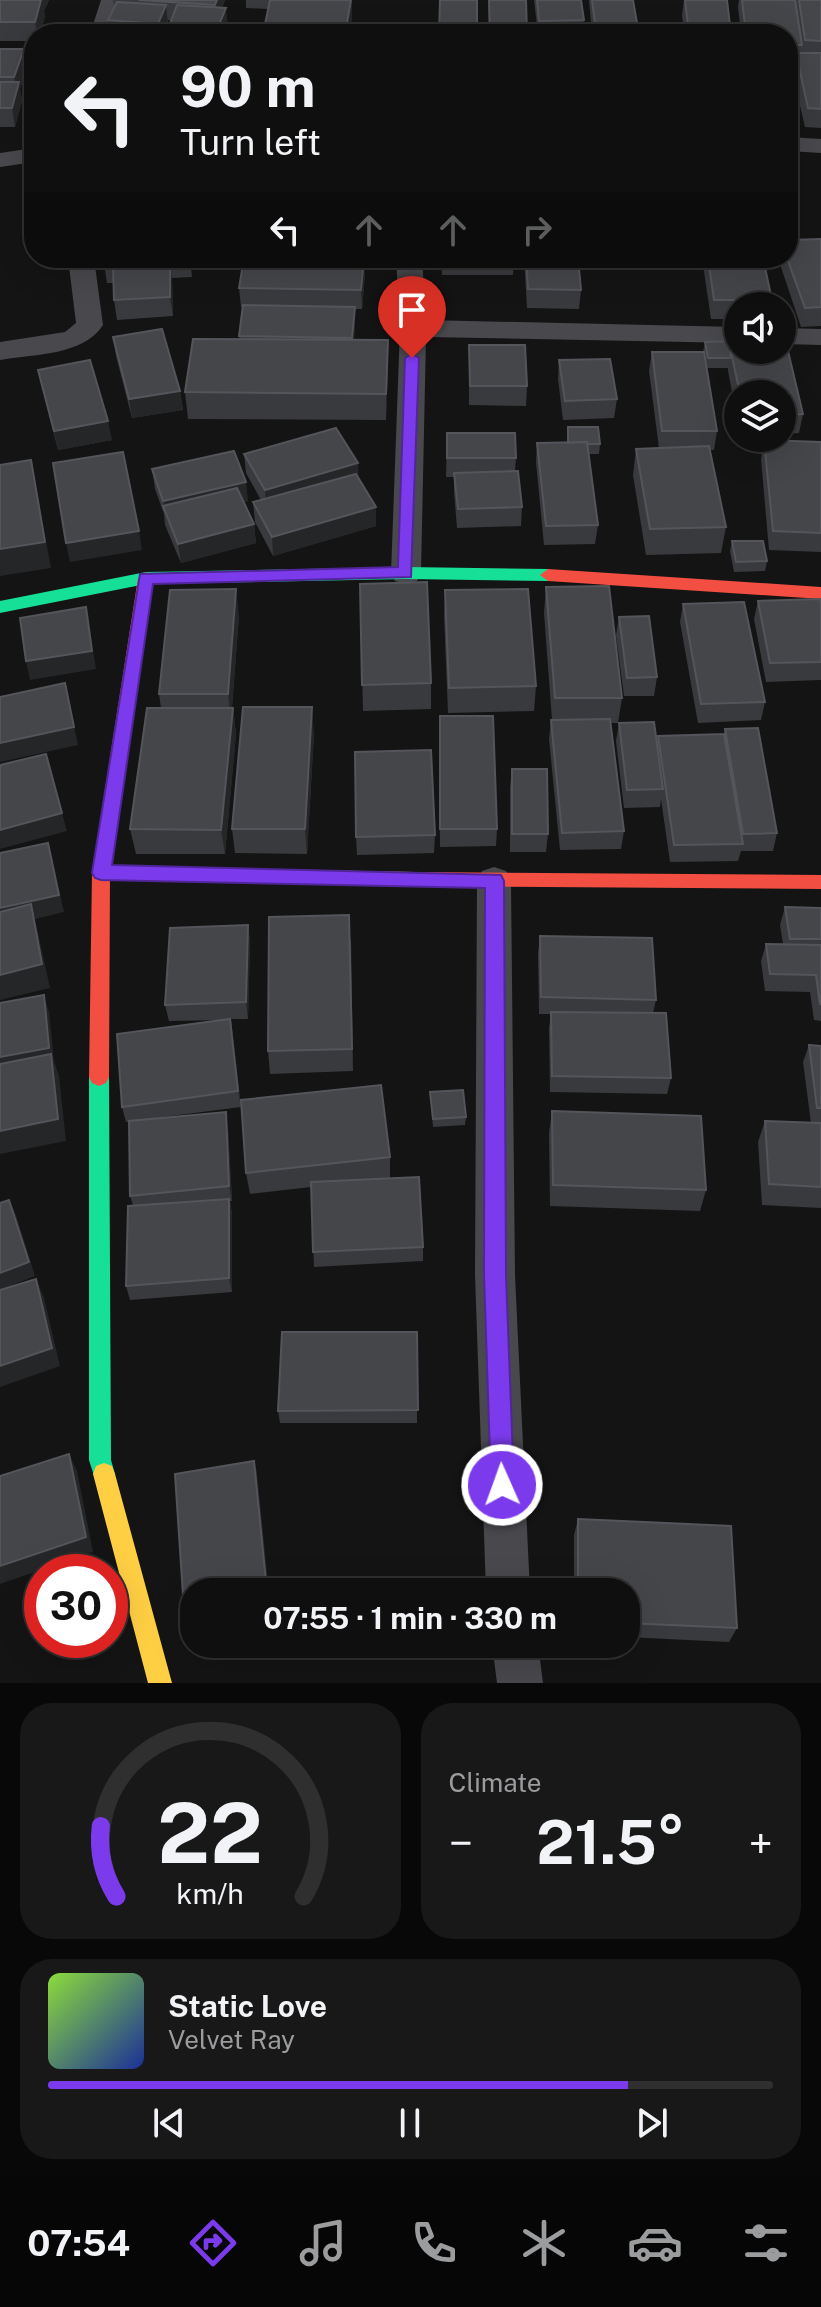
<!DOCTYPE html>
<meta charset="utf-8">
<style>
body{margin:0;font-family:"Public Sans",sans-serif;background:#181818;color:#f1f3f6;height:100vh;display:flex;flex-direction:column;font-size:30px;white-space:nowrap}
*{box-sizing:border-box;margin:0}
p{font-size:26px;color:#9b9c9e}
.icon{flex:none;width:44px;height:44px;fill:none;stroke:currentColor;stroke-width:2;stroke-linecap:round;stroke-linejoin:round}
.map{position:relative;height:1683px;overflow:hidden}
.drawer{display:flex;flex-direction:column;gap:20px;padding:20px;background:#080808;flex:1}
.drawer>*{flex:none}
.guide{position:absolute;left:24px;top:24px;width:774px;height:244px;border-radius:32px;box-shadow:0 8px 32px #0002,0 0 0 2px #2f2f2f;background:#0f0f0f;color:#f1f3f6;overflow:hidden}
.tools{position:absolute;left:724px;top:292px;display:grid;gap:16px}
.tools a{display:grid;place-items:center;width:72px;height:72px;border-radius:50%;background:#0f0f0f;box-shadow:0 8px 32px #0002,0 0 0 2px #2f2f2f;font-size:40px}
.speed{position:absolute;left:24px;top:1554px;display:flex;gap:16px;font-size:40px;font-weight:700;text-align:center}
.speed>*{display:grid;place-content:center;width:104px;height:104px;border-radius:50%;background:#0f0f0f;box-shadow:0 8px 32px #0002,0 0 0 2px #2f2f2f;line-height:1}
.speed .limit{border:12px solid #d22;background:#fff;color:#111}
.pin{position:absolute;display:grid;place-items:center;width:68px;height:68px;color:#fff;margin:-82px -34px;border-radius:50% 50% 50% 0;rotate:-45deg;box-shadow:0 0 8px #0007}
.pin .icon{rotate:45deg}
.me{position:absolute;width:88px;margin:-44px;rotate:358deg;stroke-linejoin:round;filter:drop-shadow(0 0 6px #0008)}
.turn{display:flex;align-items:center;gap:28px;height:168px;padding:0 24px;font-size:36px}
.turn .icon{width:104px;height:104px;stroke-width:2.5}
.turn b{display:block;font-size:56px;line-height:68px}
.lanes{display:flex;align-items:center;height:76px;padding:0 24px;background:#0003;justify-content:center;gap:40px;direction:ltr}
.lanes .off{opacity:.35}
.big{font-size:60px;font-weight:700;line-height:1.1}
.drawer .card{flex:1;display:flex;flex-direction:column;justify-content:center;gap:12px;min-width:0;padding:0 28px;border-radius:32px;background:#181818}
.drawer .dial{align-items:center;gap:0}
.dial svg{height:208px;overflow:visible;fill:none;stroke:#2f2f2f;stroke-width:7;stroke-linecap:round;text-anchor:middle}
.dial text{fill:#f1f3f6;stroke:none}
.song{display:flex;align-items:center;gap:24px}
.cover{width:96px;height:96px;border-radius:12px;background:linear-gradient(135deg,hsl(90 70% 55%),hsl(230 70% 35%))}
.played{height:8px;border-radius:4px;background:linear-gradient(90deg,#7c3aed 80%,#2f2f2f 80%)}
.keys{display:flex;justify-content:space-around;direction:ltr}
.heat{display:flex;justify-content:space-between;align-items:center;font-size:44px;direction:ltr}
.drawer .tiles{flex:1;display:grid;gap:20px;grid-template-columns:1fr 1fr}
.card:last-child{grid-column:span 2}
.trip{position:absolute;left:180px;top:1578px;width:460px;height:80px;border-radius:32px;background:#0f0f0f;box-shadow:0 8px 32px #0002,0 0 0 2px #2f2f2f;font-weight:700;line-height:80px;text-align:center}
.menu{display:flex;height:128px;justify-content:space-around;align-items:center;background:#060606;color:#9b9c9e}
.menu .icon{width:56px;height:56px}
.menu .on{color:#7c3aed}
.menu b{font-size:36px;color:#f1f3f6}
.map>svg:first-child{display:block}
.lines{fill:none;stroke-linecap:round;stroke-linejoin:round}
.street{fill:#48484d;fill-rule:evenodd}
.fast{fill:#16e098;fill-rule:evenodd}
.slow{fill:#ffcf43;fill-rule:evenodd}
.jam{fill:#f24e42;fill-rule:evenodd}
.wall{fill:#393a3d}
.shaded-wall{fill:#252627}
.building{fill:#44464a;stroke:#53555b;stroke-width:2}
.route{fill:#7c3aed;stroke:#51269a;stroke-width:2}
</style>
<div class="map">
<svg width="821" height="1683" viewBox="0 0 821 1683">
<rect width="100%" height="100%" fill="#141414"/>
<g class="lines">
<path class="street" d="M101 0H123L112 34H90Z
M788 137 821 139V153L788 151Z
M34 148V162L0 167V153Z
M68 258H94L103 325C83 356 33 354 0 360V342L65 332 76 323Z
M396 258H422L426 320 738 327V343L426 337 421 573 417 581 406 584 395 581 391 573 400 328Z
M782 328 821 329V345L782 344Z
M494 867 506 871 511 881 515 1275 530 1592H486L475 1275 477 881 482 871Z
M492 1644H538L543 1683H497Z"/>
<path class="fast" d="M406 567 548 569 556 575 548 581 406 579 146 584 0 613V601L146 572Z
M99 1068 106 1071 109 1077 111 1460 115 1474 112 1482 104 1485 96 1482 89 1460V1077L92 1071Z"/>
<path class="slow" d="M101 866 415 872 421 874 424 879 421 884 415 886 101 880 95 878 92 873 95 868Z
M104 1463 112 1466 115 1474 172 1683H148L93 1474 96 1466Z"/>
<path class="jam" d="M548 569 821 587V599L548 581 540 575Z
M146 572 154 578 110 873 109 1077 106 1083 99 1086 92 1083 89 1077 92 873 138 578Z
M415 872 821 875V889L415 886 409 884 406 879 409 874Z"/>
</g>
<path class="wall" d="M0 0H49L44 11 45 16 40 34H34V41H0Z
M113 0H225L222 8 228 27 225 34H171L170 24 171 21 168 20V24L164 34H110L108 20 114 7Z
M246 0H352V20L268 9 246 8Z
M488 0H526L527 34H489Z
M534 0H581L584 20 583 34H538Z
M589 0H633L637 23 636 34H592Z
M684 0H727L731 34H684L682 15Z
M739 0H795V2L796 0H821V128L805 127 792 72 794 64H788V34H741L738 7Z
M0 49 27 68 20 89 22 101 15 127H0Z
M821 239V326L801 327 778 258H788Z
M190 258 192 277 172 278 173 316 117 320 114 300V283H107L104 264Z
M442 258H514L513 275H442Z
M524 258H578L581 290 579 309 527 308Z
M702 258H763L772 300 770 306H738V319H711Z
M365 274 362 309H355L354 340 388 367 386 420 188 419 185 392 239 339 243 307H241L239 288Z
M113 337 180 391 183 410 132 418 116 356Z
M734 341 736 352 788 351 803 414 799 433 782 434V394H738V423L728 371V368H707L717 431 714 450H710L726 527 721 553 646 555 633 475 636 449 659 448 649 371 652 352H703L705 342Z
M469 345 527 386 526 406 469 405Z
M559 360 617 399 614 418 563 420 558 379Z
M38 370 112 440 58 450Z
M568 427 600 444 599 454H588L598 525 595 544 544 545 536 462 537 443H567Z
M447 433 516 458 515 471 522 507 521 526 457 528 454 492V477H446Z
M764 440 821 442V552L769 550 761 459Z
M244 454 358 478 376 507V526L273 556 255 522 253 502 261 500 246 473Z
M152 469 248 501 244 502 254 524 256 543 181 563 165 525 164 514 155 489Z
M732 541 767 561 765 571 734 572 730 551Z
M360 584 431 683V709L363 711Z
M546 587 622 698 618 723H611L624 831 621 849 560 850 549 739 551 720H552L544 613Z
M445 590 536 686 534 711 448 713 444 616Z
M758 601 821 604V680L766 682 754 619Z
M683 604 765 702 761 720 698 723 680 622Z
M239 615 232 708H233L236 734 225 854H136L130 829 161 708 159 694Z
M619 617 657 677 654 696H624L616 635Z
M619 723 657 744 658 736 724 734 725 729 777 833 773 851H741L738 861 670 862 661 799 660 807 624 808 616 741Z
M314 733 307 854 235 853 232 829Z
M439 735 497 829 496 846 440 847Z
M512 769 548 834 546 852H510V787Z
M435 835 434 853 357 855 356 837Z
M785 907 821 908V1021L814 1020 810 992 765 991 761 961 766 944H783L780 925Z
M248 925 250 942 248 1019H231L241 1107 155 1118 228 1128 232 1201H230L232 1214V1292L130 1300 126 1286 133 1205 130 1196 129 1122H126L122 1107 223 1020 169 1021 165 1005Z
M540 936 656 1000 653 1013 671 1078 667 1094 550 1092 549 1028 551 1014H539L538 953Z
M351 939 353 1071 270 1074 268 1051Z
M809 1045 821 1046V1208L762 1205 758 1142 765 1121 811 1123 803 1062Z
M430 1092 466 1117 465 1125 433 1127Z
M552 1111 706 1190 700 1211 550 1206 549 1133Z
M390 1157V1178L423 1247V1261L314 1267 311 1187 250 1194 246 1173Z
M417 1332V1423H280L278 1411Z
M254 1461 257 1473 194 1592V1619L188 1620 184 1610Z
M578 1519 737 1628 729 1642 626 1637V1592H574V1535Z"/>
<path class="shaded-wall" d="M40 0H49L44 11 45 16 40 34H37L35 22Z
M217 0H225L216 24 215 5Z
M351 0H352V20L350 34H345Z
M166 5 168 24 164 34H159L158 24Z
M226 8 228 27 225 34H219L218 27Z
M24 49 27 68 20 89 22 101 15 127 12 108 17 90 14 77Z
M364 258 365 274 362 309 361 290Z
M170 262 172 281 173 316 170 297Z
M355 307V326L353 357 352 338Z
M388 340V367L386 420V394Z
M180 391 183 410 132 418 129 399Z
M108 421 112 440 58 450 54 431Z
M31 460 51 568 0 576V549Z
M358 463 359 482 266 509 265 490Z
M246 482 248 501 168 520 165 511 163 501Z
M376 507V526L273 556 272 537Z
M254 524 256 543 181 563 178 544Z
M139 531 142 550 70 562 66 543Z
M236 589 239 615 231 719 228 694Z
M86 607 96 669 30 680 26 661Z
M65 683 78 745 0 762V743Z
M312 707 314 733 307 854 305 829Z
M233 708 236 734 225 854 221 830Z
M62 813 67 831 0 849V830Z
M48 843 64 912 35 919 50 988 0 1000V908Z
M248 925 250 942 248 1019 246 1002Z
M44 995 49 1012 54 1061 59 1076 66 1141 0 1154V1057Z
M230 1019 233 1035 241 1107 238 1091Z
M226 1112 228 1128 232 1201 229 1186Z
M229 1199 232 1214V1292L229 1278Z
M9 1200 16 1215 35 1276 0 1290V1273Z
M36 1279 44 1298 60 1366 0 1387V1366Z
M69 1454 77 1471 93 1552 0 1584V1566Z
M254 1461 257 1473 269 1592H267Z"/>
<path class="building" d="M0 0H41L35 22H0Z
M139 0H217L215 5Z
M270 0H351L345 34H263Z
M440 0H477V34H439Z
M489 0H526L527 34H490Z
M537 0H581L584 20 539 21Z
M592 0H633L637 23H595Z
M685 0H727L731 34H689Z
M742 0H795L802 45H788V34H746Z
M799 0H821V41L805 40Z
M117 2 166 5 158 24 108 20Z
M177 5 226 8 218 27 170 24Z
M0 49H24L14 77H0Z
M796 53H821V109L808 108Z
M0 82H19L12 108H0Z
M821 239V307L805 308 787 258 788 240Z
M104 258H185L104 264Z
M244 258H364L361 290 239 288Z
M526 258H578L581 290 528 289Z
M708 258H763L772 300H714Z
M170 262V297L114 300 113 266Z
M243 305 355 307 352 338 239 336Z
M162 329 180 391 129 399 113 337Z
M193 339 388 340 386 394 185 392Z
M734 341 736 352H731L730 358H708L705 342Z
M469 345H525L527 386H470Z
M788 351 803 414 782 415V394H740L731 352Z
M652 352H704L717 431H662Z
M610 359 617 399 565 401 559 360Z
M90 360 108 421 54 431 38 370Z
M568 427H598L600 444H587V442L568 443Z
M336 428 358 463 265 490 244 454Z
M447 433H515L516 458H447Z
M764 440 821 442V533L773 531Z
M587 442 598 525 546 526 537 443Z
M709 446 726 527 650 529 636 449Z
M234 451 246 482 163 501 152 469Z
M123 452 139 531 66 543 53 463Z
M31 460 45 542 0 549V465Z
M518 471 522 507 458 509 454 473Z
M356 474 376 507 272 537 253 502Z
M237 488 254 524 178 544 163 506Z
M732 541H763L767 561 736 562Z
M427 582 431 683 362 685 360 584Z
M609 586 622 698H555L546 587Z
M236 589 228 694H159L170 590Z
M528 589 536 686 449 688 445 590Z
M820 599 821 604V662L770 663 758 601Z
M744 602 765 702 701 704 683 604Z
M86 607 92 651 26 661 20 618Z
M649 616 657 677 627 678 619 617Z
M65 683 74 727 0 743V697Z
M243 707H312L305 829H232Z
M147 708H233L221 830 130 829Z
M440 716H493L497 829H440Z
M610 719 624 831 562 833 551 720Z
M654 722 663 789 627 790 619 723Z
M758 728 777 833 743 834 725 729Z
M724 734 743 844 674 845 658 736Z
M431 750 435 835 356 837 355 752Z
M46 754 62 813 0 830V765Z
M512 769H547L548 834H512Z
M48 843 59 895 0 908V853Z
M31 904 42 964 0 975V912Z
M785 907 821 908V939H790Z
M349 915 352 1049 268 1051 269 917Z
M248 925 246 1002 165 1005 170 928Z
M540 936 652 938 656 1000 541 997Z
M766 944 821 945V1004H820L816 975 770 974Z
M44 995 49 1048 0 1057V1003Z
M551 1012 666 1013 671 1078 552 1076Z
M230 1019 238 1091 122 1107 117 1034Z
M809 1045 821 1046V1108H817Z
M51 1054 58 1119 0 1131V1064Z
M381 1085 390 1157 246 1173 241 1100Z
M463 1090 466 1117 433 1119 430 1092Z
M552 1111 701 1116 706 1190 553 1185Z
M226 1112 229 1186 130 1196 129 1121Z
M765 1121 821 1123V1187L769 1184Z
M419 1177 423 1247 313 1252 311 1182Z
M229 1199V1278L126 1286 128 1206Z
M9 1200 29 1262 0 1273V1203Z
M36 1279 52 1348 0 1366V1290Z
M282 1332H417L418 1410 278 1411Z
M69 1454 86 1537 0 1566V1476Z
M254 1461 267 1592H194V1608L184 1610 175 1474Z
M578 1519 731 1526 737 1628 626 1623V1592H578Z"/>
<path class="route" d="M412 354 419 358 411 577 153 584 112 865 501 875 504 881 506 1275 514 1485 511 1493 502 1497 494 1493 491 1485 484 1275 485 888 101 880 95 878 92 873 140 574 398 567 405 358Z"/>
</svg>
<div class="tools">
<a><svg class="icon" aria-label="sound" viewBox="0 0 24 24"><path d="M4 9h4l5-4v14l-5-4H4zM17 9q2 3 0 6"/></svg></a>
<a><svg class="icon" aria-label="layers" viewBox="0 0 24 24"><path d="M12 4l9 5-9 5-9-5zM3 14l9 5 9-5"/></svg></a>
</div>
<div class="speed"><div class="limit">30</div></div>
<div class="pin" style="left:412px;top:358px;background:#d93025"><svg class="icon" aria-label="arrive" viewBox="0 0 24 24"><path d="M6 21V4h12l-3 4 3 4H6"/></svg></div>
<svg class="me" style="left:502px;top:1485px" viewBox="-20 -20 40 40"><circle r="17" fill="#7c3aed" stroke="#fff" stroke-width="3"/><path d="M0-11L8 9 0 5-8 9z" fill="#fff"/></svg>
<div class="trip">07:55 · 1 min · 330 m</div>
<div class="guide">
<div class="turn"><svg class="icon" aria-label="left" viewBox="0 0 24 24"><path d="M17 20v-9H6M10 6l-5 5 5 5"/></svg><div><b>90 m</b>Turn left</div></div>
<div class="lanes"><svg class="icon" aria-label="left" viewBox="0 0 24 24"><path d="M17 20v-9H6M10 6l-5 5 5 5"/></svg><svg class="icon off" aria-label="ahead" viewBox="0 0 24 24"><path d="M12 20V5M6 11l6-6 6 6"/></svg><svg class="icon off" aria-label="ahead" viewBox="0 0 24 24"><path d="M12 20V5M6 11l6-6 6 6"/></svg><svg class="icon off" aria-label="right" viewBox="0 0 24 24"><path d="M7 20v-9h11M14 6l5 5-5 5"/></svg></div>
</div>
</div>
<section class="drawer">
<div class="tiles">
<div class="card dial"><svg viewBox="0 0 100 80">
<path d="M14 69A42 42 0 1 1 86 69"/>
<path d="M14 69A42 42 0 0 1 8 42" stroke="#7c3aed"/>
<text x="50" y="56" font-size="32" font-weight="700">22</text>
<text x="50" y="72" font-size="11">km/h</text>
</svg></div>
<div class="card"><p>Climate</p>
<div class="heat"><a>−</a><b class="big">21.5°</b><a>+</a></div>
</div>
<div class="card">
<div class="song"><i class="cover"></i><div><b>Static Love</b><p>Velvet Ray</p></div></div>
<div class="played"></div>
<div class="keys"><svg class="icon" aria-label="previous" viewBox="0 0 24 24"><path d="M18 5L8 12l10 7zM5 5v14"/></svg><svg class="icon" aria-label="pause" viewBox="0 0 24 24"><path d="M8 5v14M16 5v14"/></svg><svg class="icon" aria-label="next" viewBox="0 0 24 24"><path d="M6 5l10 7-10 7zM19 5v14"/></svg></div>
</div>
</div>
</section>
<nav class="menu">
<b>07:54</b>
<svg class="icon on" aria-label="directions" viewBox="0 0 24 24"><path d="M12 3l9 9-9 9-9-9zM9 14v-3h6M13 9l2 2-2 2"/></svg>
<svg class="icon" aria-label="music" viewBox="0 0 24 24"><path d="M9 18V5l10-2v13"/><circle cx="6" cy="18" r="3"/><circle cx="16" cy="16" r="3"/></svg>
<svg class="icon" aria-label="phone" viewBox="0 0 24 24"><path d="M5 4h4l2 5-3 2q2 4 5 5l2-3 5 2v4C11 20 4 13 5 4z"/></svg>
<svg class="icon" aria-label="climate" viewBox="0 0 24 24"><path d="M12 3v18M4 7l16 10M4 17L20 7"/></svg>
<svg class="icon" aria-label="car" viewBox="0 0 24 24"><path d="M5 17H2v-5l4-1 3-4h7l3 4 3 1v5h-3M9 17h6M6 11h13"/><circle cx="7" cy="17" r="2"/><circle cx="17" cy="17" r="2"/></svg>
<svg class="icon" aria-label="filters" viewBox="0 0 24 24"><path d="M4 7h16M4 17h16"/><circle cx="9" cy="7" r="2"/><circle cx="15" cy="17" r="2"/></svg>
</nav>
